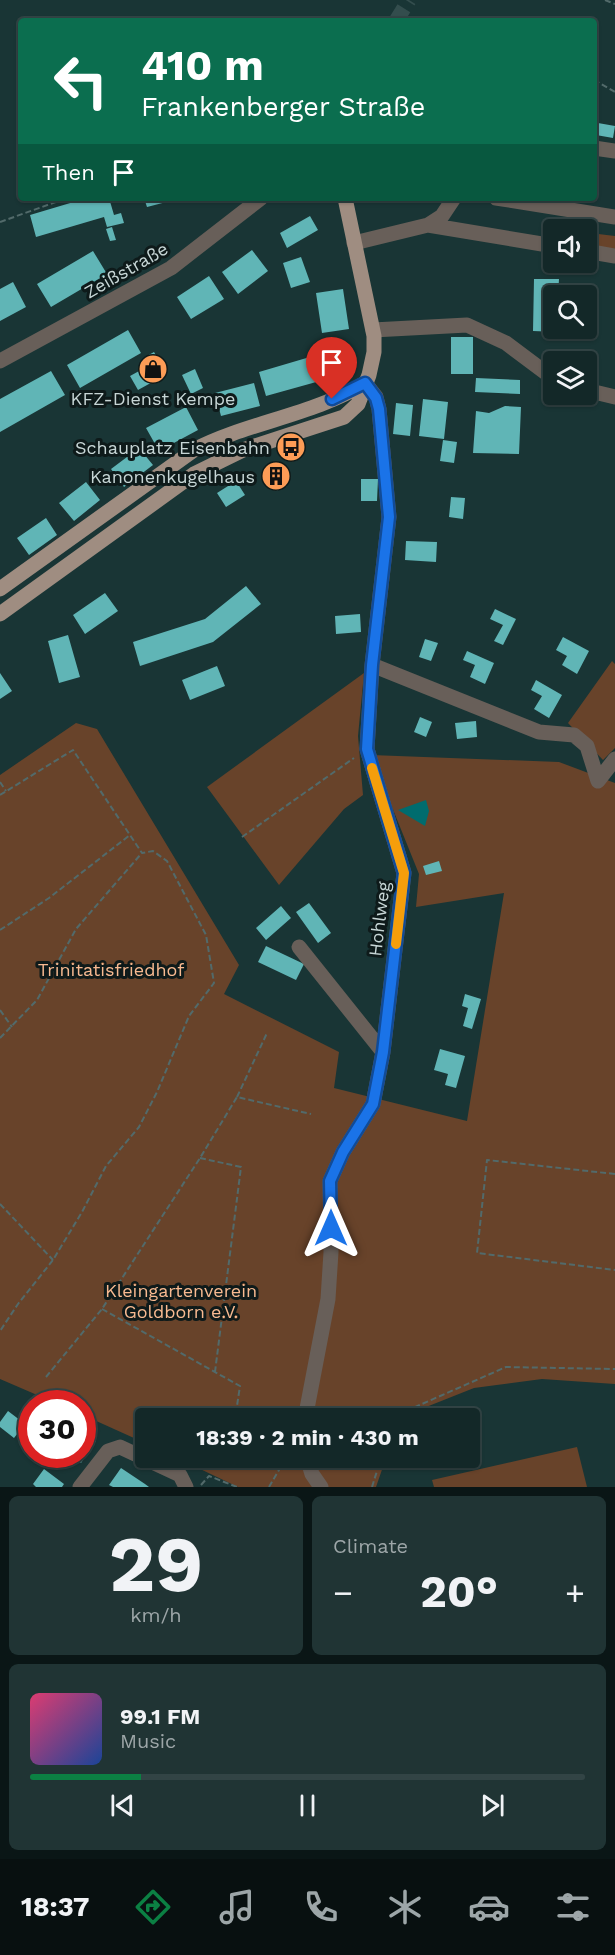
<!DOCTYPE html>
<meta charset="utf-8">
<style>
body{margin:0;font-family:"Work Sans",sans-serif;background:#203434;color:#f1f3f6;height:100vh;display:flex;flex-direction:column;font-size:22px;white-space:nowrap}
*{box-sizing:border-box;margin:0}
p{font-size:20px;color:#9da6a8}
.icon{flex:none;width:33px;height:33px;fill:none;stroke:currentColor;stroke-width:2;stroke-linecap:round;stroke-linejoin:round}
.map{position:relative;height:1487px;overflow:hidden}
.sheet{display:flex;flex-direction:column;gap:9px;padding:9px;background:#0a1616;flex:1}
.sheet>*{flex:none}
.guide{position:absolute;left:18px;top:18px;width:579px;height:183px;border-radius:6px;box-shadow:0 2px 4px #0004,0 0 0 2px #324445;background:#0b6e4f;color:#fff;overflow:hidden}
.buttons{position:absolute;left:543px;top:219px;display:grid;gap:12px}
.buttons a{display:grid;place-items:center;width:54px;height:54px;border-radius:6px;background:#132828;box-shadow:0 2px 4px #0004,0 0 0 2px #324445;font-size:30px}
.speed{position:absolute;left:18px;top:1390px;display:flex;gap:12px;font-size:30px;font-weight:700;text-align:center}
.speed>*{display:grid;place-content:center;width:78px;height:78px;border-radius:50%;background:#132828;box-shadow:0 2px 4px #0004,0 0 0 2px #324445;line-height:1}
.speed .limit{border:9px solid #d22;background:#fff;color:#111}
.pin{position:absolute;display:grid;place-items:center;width:51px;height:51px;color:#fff;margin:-62px -26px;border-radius:50% 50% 50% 0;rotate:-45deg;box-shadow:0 0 6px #0007}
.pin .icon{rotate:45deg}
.me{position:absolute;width:66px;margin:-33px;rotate:0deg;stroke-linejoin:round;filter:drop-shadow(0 0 4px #0008)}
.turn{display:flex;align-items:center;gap:21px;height:126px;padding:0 24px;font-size:27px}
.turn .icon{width:78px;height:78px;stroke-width:2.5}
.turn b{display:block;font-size:42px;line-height:51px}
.then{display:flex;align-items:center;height:57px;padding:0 24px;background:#0003;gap:12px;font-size:22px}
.big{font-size:45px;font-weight:700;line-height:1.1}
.sheet .card{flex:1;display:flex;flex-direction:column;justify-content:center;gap:9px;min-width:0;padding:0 21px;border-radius:9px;background:#203434}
.sheet .dial{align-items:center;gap:0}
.dial b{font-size:78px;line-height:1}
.song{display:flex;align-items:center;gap:18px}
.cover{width:72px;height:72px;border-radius:9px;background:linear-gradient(135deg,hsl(340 70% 55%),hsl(220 70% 35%))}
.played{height:6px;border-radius:3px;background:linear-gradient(90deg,#0b8043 20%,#324445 20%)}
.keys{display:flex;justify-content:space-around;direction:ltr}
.heat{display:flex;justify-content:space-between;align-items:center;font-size:33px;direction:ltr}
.sheet .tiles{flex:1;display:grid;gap:9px;grid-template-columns:1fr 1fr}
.card:last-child{grid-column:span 2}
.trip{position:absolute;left:135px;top:1408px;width:345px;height:60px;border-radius:6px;background:#132828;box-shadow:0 2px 4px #0004,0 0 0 2px #324445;font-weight:700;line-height:60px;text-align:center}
.tab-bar{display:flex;height:96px;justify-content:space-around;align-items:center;background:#081010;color:#9da6a8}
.tab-bar .icon{width:42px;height:42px}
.tab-bar .on{color:#0b8043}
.tab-bar b{font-size:27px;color:#f1f3f6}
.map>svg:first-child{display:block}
.green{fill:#68432a}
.water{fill:#006c6e}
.building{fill:#60b5b6}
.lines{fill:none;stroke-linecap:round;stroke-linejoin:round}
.major-tunnel{stroke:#334d4d;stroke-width:15;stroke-dasharray:15 8;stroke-linecap:butt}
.path{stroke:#526a6a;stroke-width:2;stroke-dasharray:6 3;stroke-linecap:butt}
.minor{stroke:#685f59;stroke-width:15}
.major{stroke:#9f8d81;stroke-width:15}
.route-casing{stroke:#114b97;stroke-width:15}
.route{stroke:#1a73e8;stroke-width:10}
.slow{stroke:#f59e0b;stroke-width:10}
.labels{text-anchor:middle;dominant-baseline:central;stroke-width:6;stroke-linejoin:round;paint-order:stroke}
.street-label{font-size:18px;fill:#c7d6d6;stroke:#0e1a1a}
.poi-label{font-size:18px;fill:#c7d6d6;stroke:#0e1a1a;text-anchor:end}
.park-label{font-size:18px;fill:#f8ba91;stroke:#0e1a1a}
</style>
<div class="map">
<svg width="615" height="1487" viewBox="0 0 615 1487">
<rect width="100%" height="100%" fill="#193535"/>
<path class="green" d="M590 233 615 236V249L587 245 586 238Z
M612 661 615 664V748L603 760 568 723Z
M364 673 358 736 363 795 344 809 279 885 207 787Z
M76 723 97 729 239 965 224 994 339 1052 334 1088 467 1121 504 893 416 907 419 874 371 755 559 762 615 783V1384L542 1379 474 1388 406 1415 404 1419H146L145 1443 83 1415 82 1404H58L0 1379V775Z
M577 1447 587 1487H434L432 1480Z
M177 1458H386L376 1487H328L316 1470 299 1461 314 1487H238Z"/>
<path class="water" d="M426 800 429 811 425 826 398 810Z"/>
<path class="building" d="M598 123 615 126 613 138 596 135Z
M87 198H109L114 215 121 213 124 223 107 227 104 217 36 237 30 215Z
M144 198H178V199L147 207Z
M310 216 318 230 287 248 280 233Z
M112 227 116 240 110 241 106 229Z
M252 250 268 271 238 294 222 272Z
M93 251 107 274 51 307 37 284Z
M301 257 310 282 291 288 283 263Z
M209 276 224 299 191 319 177 297Z
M534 279H559L558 296H554V328H557V332L533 331Z
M13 282 26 307 0 321V289Z
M343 289 349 329 322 333 316 293Z
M128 330 141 353 80 388 67 365Z
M451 337H473V374H451Z
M154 352 167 374 138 390 130 376 150 365 145 357Z
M320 354 327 379 266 396 259 372Z
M195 369 203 388 191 394 182 375Z
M51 371 65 395 0 432V399Z
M476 378 520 380V394L475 392Z
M254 383 260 406 221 416 215 393Z
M423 399 448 402 444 439 419 436Z
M396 403 413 405 410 436 393 434Z
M505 406 521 407 519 454 473 453 476 411 489 413Z
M186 407 198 430 159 451 146 428Z
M443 440 457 442 454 463 440 461Z
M139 448 153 465 124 487 111 469Z
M277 462 287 486 276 491 266 467Z
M361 479H378L377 501H361Z
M236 481 245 495 226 507 217 493Z
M86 482 100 500 74 521 59 503Z
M451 497 465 498 463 519 449 517Z
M46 518 57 535 29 555 17 538Z
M406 541 437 542 436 562 405 560Z
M246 586 261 604 213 642 140 666 133 642 205 619Z
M105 593 118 611 85 634 73 615Z
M495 609 516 619 503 645 494 641 503 625 490 619Z
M360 614 361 632 336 634 335 616Z
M68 635 80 677 59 683 48 641Z
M563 637 589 651 577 674 562 665 567 656 556 650Z
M425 639 438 643 431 661 419 657Z
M467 651 494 663 485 684 470 677 475 665 463 660Z
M217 666 225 686 190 700 182 680Z
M0 673 12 691 0 699Z
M536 680 562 695 549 718 534 709 542 696 531 690Z
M420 717 432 722 426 737 414 732Z
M476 721 477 737 457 739 455 723Z
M439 861 442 871 426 875 423 866Z
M309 903 331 933 318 943 296 912Z
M281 906 291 918 266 940 256 928Z
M266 946 304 964 296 980 258 962Z
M465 994 481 999 472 1029 463 1026 468 1008 462 1006Z
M440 1049 465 1056 456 1088 445 1085 448 1074 434 1070Z
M8 1411 25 1424 14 1438 0 1427V1422Z
M82 1432 96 1441 81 1463 70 1455H82Z
M121 1468 145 1484 149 1487H113L109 1485Z
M44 1469 64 1484 62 1487H36L33 1484Z"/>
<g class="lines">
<path class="major-tunnel" d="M396 21 409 0"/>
<path class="path" d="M605 0 615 4
M594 80 615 92
M0 222 67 198
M0 782 6 791
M0 795 73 750 142 853 153 851 167 861 206 935 214 983 189 1016 157 1092 139 1127 106 1166 82 1212 53 1260 18 1304 0 1331
M242 837 354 758
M0 930 49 898 130 835
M0 1010 12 1027
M0 1038 37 1000 76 929 141 854
M237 1097 267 1033
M200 1158 241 1167 215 1372
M615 1174 487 1160 477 1253 615 1270
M0 1204 53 1260
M102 1309 240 1386 235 1419
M46 1377 102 1309 200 1158 237 1097 311 1114
M378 1419 406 1411
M402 1419 406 1411 506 1367 615 1369
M201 1485 209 1476 237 1487
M269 1487 286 1458
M372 1487 381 1458"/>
<path class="minor" d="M594 148 615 151
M496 198 615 217
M428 225 442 216 454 198
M354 243 428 225 554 246
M586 251 615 256
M373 330 467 325 506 343 554 379
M0 361 171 268 261 198
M586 390 615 397
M372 665 539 732 574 735 587 746 598 781 615 759
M299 947 383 1052
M305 1419 328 1299 331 1252 330 1181 343 1152 373 1104 383 1052 404 873 367 749 372 665 389 517 379 409 376 397 365 383
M307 1458 312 1474 321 1487
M80 1487 108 1451 120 1447 180 1475 186 1487"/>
<path class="major" d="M0 589 194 450C248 422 314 415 365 383
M0 614 194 474 243 450 344 417 358 404 369 375 374 352V336L345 198"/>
</g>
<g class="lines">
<g class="route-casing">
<path id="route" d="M331 1228 330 1181 343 1152 373 1104 383 1052 404 873 367 749 372 665 389 517 379 409 376 398 365 383 332 399"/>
</g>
<use href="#route" class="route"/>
<path class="slow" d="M372 768 404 873 396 944"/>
</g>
<defs>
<g id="shop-disc" transform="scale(1.5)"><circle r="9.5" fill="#fd9c56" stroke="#0e1a1a"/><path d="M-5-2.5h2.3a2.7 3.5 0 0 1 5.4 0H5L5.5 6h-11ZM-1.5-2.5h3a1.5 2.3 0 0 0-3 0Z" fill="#111"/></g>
<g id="bus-disc" transform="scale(1.5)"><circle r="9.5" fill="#fd9c56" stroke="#0e1a1a"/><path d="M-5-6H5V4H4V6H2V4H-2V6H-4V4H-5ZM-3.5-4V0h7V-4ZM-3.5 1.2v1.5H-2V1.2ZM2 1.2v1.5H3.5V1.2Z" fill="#111"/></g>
<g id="building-disc" transform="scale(1.5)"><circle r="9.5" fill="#fd9c56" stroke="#0e1a1a"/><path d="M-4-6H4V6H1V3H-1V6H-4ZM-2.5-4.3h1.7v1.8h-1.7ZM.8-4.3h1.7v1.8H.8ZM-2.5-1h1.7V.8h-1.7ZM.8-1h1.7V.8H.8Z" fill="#111"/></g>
</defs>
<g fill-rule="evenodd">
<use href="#shop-disc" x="153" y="369"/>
<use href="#bus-disc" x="291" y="447"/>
<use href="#building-disc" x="276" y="476"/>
</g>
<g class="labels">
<g class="street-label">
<text transform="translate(126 270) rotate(-30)">Zeißstraße</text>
<text transform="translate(379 919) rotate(-83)">Hohlweg</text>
</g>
<g class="poi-label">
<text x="153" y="398" text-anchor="middle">KFZ-Dienst Kempe</text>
<text x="270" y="447">Schauplatz Eisenbahn</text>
<text x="255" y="476">Kanonenkugelhaus</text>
</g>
<g class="park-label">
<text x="111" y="969">Trinitatisfriedhof</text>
<text x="181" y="1290">Kleingartenverein<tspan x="181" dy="21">Goldborn e.V.</tspan></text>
</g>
</g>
</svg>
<div class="buttons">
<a><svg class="icon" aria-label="sound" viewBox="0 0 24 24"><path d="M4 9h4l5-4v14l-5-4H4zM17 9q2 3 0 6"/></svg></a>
<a><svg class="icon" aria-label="search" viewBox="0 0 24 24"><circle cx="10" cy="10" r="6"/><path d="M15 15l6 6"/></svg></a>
<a><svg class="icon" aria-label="layers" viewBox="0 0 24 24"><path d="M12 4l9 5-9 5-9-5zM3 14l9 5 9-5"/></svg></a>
</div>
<div class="speed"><div class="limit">30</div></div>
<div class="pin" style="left:332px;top:399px;background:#d93025"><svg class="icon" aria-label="arrive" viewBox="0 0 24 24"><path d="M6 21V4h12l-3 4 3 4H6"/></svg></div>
<svg class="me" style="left:331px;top:1228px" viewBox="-20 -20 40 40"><path d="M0-17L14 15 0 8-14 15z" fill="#1a73e8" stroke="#fff" stroke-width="4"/></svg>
<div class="trip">18:39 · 2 min · 430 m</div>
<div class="guide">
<div class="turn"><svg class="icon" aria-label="left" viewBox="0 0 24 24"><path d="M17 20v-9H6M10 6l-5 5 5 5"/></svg><div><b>410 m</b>Frankenberger Straße</div></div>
<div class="then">Then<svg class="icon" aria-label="arrive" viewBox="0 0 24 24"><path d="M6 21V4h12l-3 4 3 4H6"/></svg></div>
</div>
</div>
<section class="sheet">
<div class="tiles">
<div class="card dial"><b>29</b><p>km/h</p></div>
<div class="card"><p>Climate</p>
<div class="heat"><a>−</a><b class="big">20°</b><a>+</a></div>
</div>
<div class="card">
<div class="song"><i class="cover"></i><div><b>99.1 FM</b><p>Music</p></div></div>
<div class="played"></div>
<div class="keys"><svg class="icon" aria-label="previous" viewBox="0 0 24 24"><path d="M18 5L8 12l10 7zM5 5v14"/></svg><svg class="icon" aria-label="pause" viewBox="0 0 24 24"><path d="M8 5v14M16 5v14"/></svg><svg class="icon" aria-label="next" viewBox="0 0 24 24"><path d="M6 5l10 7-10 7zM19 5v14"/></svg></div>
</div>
</div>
</section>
<nav class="tab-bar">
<b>18:37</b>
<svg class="icon on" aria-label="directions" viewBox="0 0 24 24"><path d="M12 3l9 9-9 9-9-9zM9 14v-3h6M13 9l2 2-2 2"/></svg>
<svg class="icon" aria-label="music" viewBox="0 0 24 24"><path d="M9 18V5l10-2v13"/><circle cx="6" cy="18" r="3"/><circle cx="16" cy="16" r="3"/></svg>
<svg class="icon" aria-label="phone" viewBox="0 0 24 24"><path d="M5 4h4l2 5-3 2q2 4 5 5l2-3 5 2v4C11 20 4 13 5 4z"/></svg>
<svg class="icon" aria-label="climate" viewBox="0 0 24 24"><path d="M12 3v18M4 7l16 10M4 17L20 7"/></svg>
<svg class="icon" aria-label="car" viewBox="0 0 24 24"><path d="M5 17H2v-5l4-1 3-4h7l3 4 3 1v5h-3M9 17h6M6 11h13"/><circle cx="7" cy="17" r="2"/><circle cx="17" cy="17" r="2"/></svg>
<svg class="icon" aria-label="filters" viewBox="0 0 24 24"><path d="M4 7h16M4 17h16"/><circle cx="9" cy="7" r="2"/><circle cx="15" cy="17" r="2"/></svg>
</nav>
